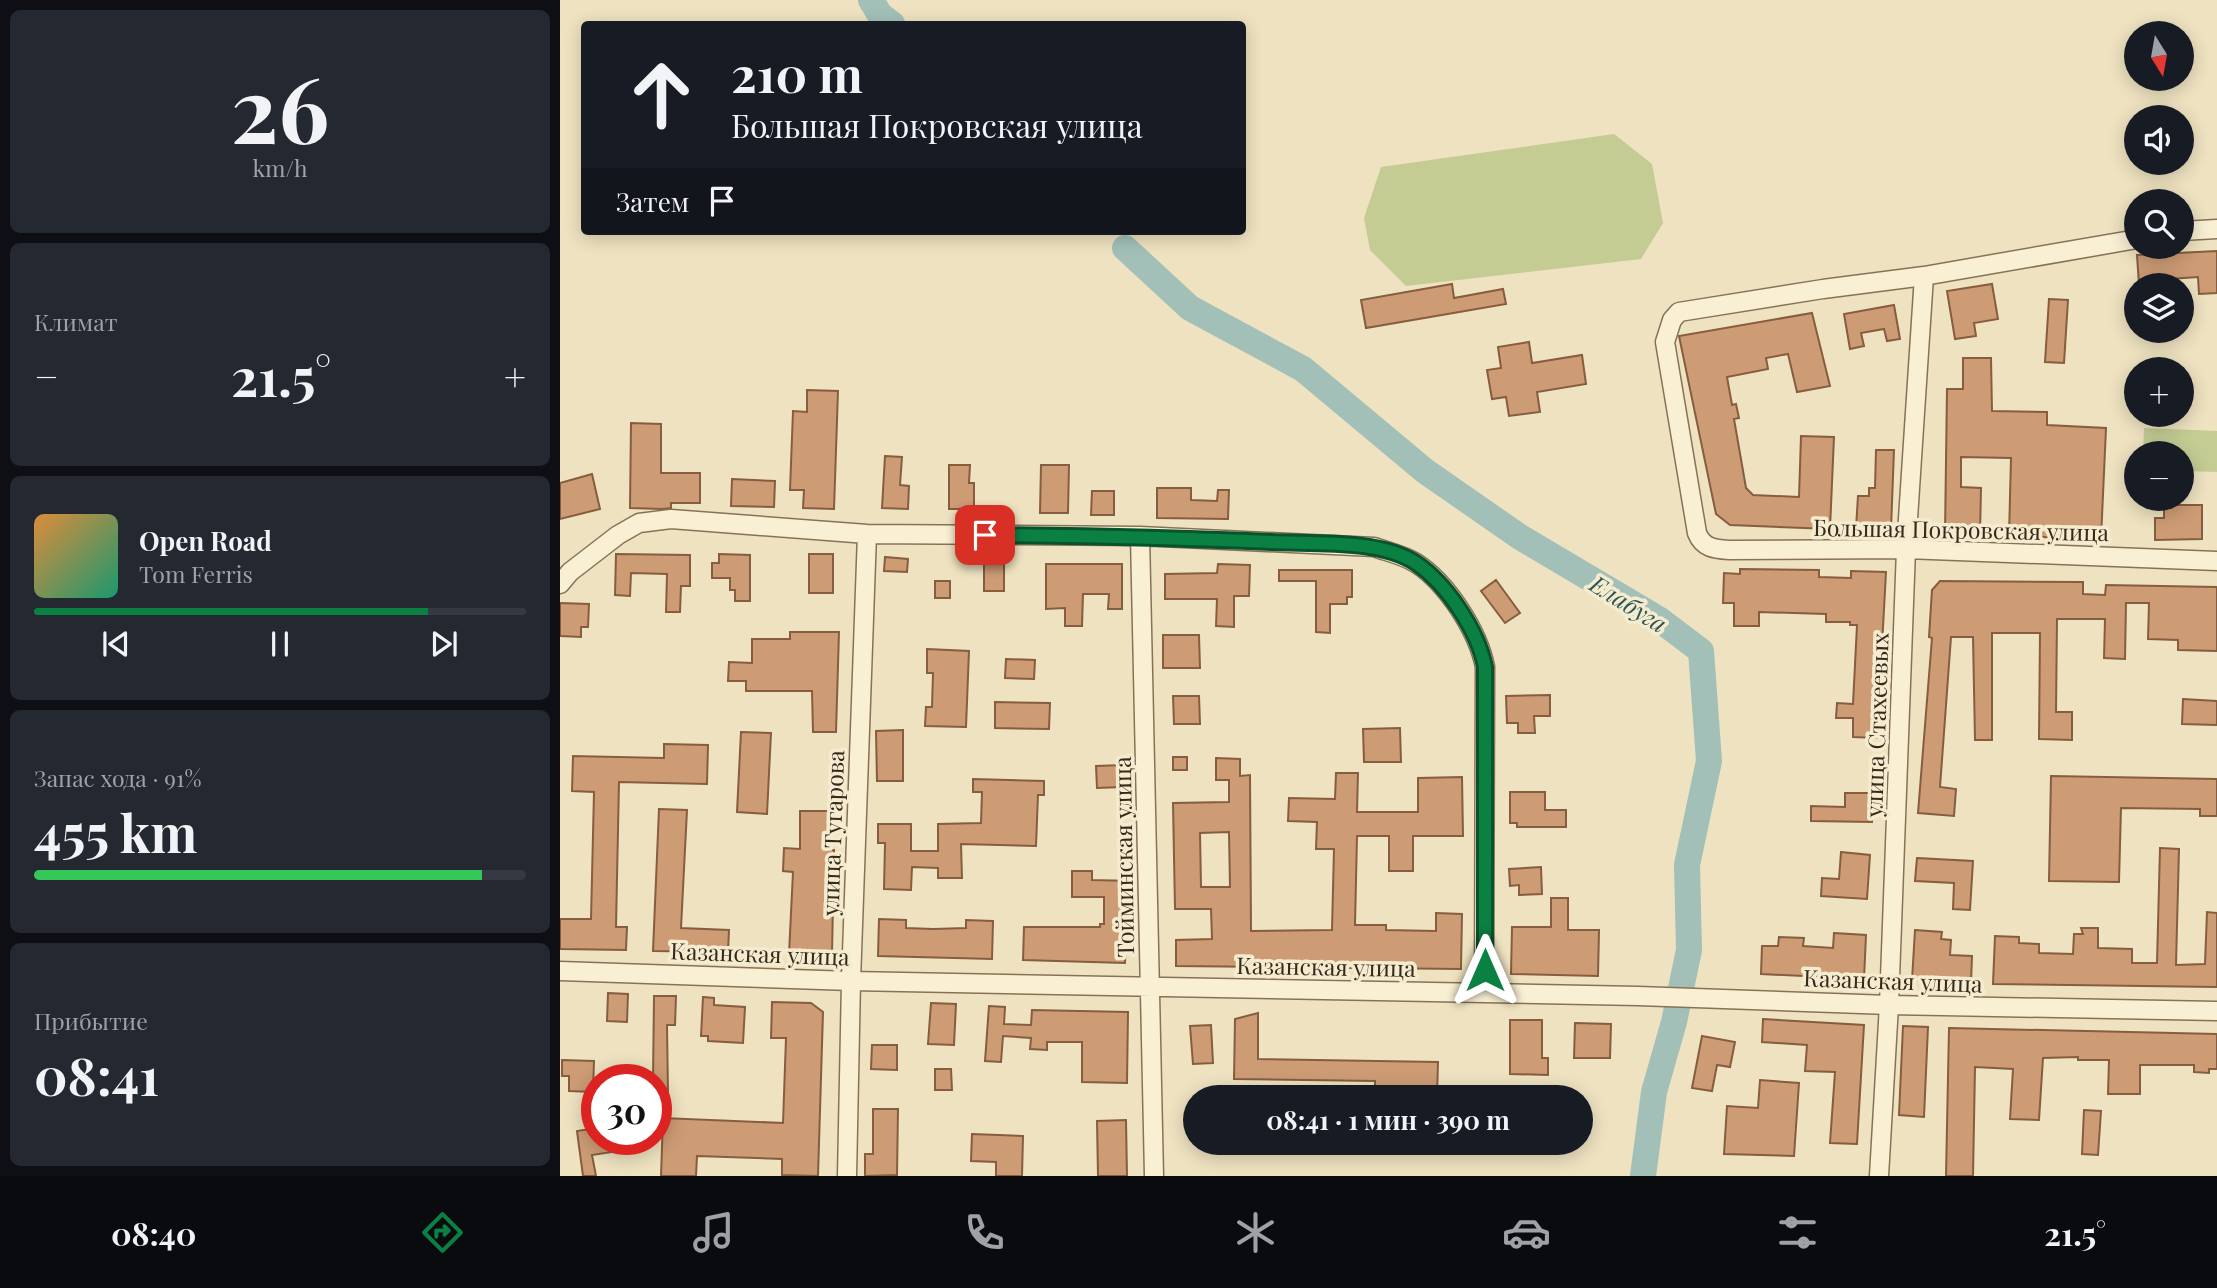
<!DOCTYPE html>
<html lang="ru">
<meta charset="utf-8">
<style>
body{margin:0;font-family:"Playfair Display",serif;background:#242831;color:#f1f3f6;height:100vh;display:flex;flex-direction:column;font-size:26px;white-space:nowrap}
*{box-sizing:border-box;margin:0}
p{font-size:23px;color:#9ea1a6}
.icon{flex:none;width:38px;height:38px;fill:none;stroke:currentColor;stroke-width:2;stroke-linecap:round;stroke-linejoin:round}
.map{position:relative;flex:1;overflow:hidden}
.panel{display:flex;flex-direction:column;gap:10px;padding:10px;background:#0d0f14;width:560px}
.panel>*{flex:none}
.banner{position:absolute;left:21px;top:21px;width:665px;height:214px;border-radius:7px;box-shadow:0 4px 18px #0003;background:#171b24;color:#f1f3f6;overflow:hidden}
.needle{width:46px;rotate:169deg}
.fabs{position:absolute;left:1564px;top:21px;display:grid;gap:14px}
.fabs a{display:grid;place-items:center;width:70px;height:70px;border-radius:50%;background:#171b24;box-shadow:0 4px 18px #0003;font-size:35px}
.speed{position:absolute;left:21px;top:1064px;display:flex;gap:14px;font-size:35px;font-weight:700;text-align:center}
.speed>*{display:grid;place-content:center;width:91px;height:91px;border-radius:50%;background:#171b24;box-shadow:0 4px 18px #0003;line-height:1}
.speed .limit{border:10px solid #d22;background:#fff;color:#111}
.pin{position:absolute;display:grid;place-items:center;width:60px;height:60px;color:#fff;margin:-30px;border-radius:14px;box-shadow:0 4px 10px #0006}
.me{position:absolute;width:77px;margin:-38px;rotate:0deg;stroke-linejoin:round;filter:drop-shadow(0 0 5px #0008)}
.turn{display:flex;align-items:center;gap:24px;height:147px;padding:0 35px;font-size:32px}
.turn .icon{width:91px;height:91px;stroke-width:2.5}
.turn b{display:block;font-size:49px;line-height:60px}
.then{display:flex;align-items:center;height:66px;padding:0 35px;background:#0003;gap:14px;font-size:26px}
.big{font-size:52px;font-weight:700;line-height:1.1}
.panel .tile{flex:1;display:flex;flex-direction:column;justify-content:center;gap:10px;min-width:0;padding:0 24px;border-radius:10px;background:#242831}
.panel .dial{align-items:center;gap:0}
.dial b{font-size:91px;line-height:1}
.song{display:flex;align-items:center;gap:21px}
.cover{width:84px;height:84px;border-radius:10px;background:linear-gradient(135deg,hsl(30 70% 55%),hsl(160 70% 35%))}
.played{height:7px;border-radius:4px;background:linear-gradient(90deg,#0b8043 80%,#363941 80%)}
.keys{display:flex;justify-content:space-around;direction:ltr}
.heat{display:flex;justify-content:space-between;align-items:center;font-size:38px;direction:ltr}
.charge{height:10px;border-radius:5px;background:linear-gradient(90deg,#34c759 91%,#363941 0)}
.trip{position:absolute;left:623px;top:1085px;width:410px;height:70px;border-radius:35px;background:#171b24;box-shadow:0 4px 18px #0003;font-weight:700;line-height:70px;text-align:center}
.menu{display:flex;height:112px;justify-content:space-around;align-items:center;background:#090b0e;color:#9ea1a6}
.menu .icon{width:49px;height:49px}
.menu .on{color:#0b8043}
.menu b{font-size:32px;color:#f1f3f6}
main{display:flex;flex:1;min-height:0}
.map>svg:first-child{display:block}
.green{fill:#c4cc94}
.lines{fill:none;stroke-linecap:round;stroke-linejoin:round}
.river{stroke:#a3c0b8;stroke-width:26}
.building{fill:#cd9c75;stroke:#865d3e;stroke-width:2;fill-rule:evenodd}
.minor-casing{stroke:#877258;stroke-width:21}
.minor{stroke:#f9efd3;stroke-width:18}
.route-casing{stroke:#07532c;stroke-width:18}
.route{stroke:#0b8043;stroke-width:12}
.labels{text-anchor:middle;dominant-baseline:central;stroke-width:7;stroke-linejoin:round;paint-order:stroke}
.street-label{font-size:23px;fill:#362a1c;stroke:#f5ecd0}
.water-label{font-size:24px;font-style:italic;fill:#2c5655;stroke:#f5ecd0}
</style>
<main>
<section class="panel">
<div class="tile dial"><b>26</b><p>km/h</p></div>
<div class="tile"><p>Климат</p>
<div class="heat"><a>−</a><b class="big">21.5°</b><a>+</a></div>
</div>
<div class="tile">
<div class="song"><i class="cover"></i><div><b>Open Road</b><p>Tom Ferris</p></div></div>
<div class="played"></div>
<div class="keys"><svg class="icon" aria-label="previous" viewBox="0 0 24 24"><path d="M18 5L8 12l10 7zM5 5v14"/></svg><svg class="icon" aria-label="pause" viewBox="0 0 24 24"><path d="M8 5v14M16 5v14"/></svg><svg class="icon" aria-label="next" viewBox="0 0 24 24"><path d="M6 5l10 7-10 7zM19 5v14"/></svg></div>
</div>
<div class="tile"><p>Запас хода · 91%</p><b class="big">455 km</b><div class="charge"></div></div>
<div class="tile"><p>Прибытие</p><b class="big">08:41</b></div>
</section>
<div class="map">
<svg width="1657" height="1176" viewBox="0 0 1657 1176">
<rect width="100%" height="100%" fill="#eee2c0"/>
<path class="green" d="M1054 134 1092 164 1103 223 1081 259 846 286 810 250 804 218 821 167Z
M1584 428 1657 431V472L1622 471V453H1583Z"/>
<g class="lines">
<path class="river" d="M311 0 320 15 332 24
M565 248 630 308 743 369 865 471 960 537 1100 620 1141 651 1149 761 1127 865 1129 950 1114 1022 1094 1092 1083 1176"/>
</g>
<path class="building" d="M1657 251V293L1639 294 1638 277 1609 279V285H1579L1577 255Z
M892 284 894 298 943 289 946 304 806 328 801 300Z
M1432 284 1438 319 1414 323 1416 336 1395 339 1387 291Z
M1489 299 1508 300 1504 363 1485 362Z
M1334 305 1340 339 1327 341 1324 329 1301 333 1304 346 1290 349 1284 314Z
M1252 313 1270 386 1237 392 1228 354 1206 358 1208 369 1167 377 1172 405 1176 404 1179 418 1174 419 1186 488 1193 495 1239 497 1241 436 1274 437 1270 529 1170 525 1156 514 1119 336Z
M969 342 972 363 1022 355 1026 384 977 392 980 412 949 416 946 397 932 399 927 370 941 368 938 347Z
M1403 358H1431L1432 411 1487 412V425L1546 428 1541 539 1449 536 1451 458 1401 457V487L1421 488 1420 535 1385 534 1387 389H1403Z
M247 390 278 391 274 509 243 508 244 490H230L233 411 247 412Z
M71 423 101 424V473H140V503H111V508L102 509 70 508Z
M1316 450H1334L1331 529 1296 528 1298 496H1309V488H1315Z
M325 456 342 457 340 485 349 486 348 509 322 508Z
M389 465H410L409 483H414V509H389Z
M481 465H509L508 513H480Z
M32 474 40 509 0 519V483Z
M172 479 215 481 214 507 171 506Z
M597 488H631V500L657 501 658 490H669L668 519 597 518Z
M532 491H554V515H531Z
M1604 505H1642V539L1595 540V518H1604Z
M56 554 130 555V586H121L120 612H106L107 574 71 573 70 596 55 595Z
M159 554 190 555V601H175V590H170V578H152V563H159Z
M249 554H273V593H249Z
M325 557 348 559 347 572 324 571Z
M424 562H444V591H424Z
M486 564H562V609H548L549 594H523L522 626H505V608L486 609Z
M658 564 690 565 689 596H674V627L656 626 657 599H605V574L657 573Z
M1180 569 1259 570V577L1291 578V571L1326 572 1317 738 1293 737V718H1276L1277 703 1293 704 1297 625H1290V622H1266V614L1199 612V626H1174V603H1163L1164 573 1180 574Z
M719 570H792V597H787V604H770V633L756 632V581H719Z
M936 580 960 613 945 623 921 591Z
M375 581H390V598H375Z
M1380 581 1523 582V594L1545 595 1546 585 1657 587V651L1618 650V640L1588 639 1589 603H1566L1565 659 1544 658 1545 619H1497L1496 712H1512V740L1479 739 1480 633H1432V740H1415L1413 637H1391L1380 787 1396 789 1394 816 1358 813 1372 638 1369 637 1372 590Z
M0 603 29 604 28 627H21V637L0 636Z
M230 632H279L276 732H253L252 691H186V681H168L169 662 192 663V639H230Z
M603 635H639L640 668H603Z
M367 649 409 651 406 727 365 726 366 707H372L373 673H367Z
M446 659 475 660 474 679 445 678Z
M990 695V716H974L975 733H958V723H947L946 696Z
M613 696H639L640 724H614Z
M1623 699 1657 701V725L1622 724Z
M435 702 490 703 489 729 435 728Z
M840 728 841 762H804L803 729Z
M343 730V781H317L316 731Z
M181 732 211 733 207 814 177 812Z
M104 744 148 745 147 784 59 782 56 927H67L66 950 0 949V919H31L34 792 12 791 13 756 104 758Z
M613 757H627V770H613Z
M656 758 680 759V776L690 775 691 931 772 930 774 849H756L757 822 728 821 729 798 775 799 776 773H798L797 812H858V778L902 777 903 836H853V871H829V836H797L795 925H826V930L876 931V913L902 914 901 969 616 966V940L652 939 651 909H615L613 803 669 802V780H656ZM669 832 670 887H641L640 833Z
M563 765V787L537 788 536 766Z
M1491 776 1657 779V816H1640V809L1561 808 1559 882 1489 881Z
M413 779 484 781V795H478L476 846 401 844 402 878H378V868L352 867 351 890 324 889 325 843H318V824H351V851H378V824L421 823 422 792H413Z
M950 792H985V810H1006V827H957V823H950Z
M1285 793H1312V822L1251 821V806L1285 807Z
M99 809 127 810 121 928 169 930 168 952 93 951Z
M240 811H270V850H274L272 955 229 954 233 872 223 871 224 848 240 849Z
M1600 848 1619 849 1616 965 1645 964 1647 912 1657 913V987L1433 984 1435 936 1459 937V943L1479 944V953L1513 954 1514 934H1523L1521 928H1538V948L1572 949V963H1597Z
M1281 852 1310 855 1307 899 1261 896 1262 878 1279 879Z
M1357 858 1413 861 1410 910 1393 909 1394 883 1355 881Z
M981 867 982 894 959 895V885L950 886 949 869Z
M512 871H532V880L573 881V902H567L565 963 463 960 464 927H540V924H544V897H512Z
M991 898H1008V930H1039L1038 976 951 974 952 927H991Z
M319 919 346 920V928L373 929 406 928V920L433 921 432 959 318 956Z
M1355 930 1382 932 1381 939 1391 940 1390 955 1412 956 1411 983 1352 980Z
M1274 933 1306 935 1304 979 1201 974 1202 946H1218L1219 937 1244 938 1243 946 1273 948Z
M48 993 68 994 67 1022 47 1021Z
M94 996H116L115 1025H107L108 1095 96 1096V1080H93Z
M143 997 154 998V1005L185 1007 183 1043 148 1041V1036H141Z
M212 1002 251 1003 263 1012 258 1176 222 1175V1159L137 1156 136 1176H101L103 1118 223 1123 226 1038H211Z
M371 1003 396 1004 394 1045 368 1044Z
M429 1006 445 1007 444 1024 471 1025 472 1010 568 1012 567 1083 522 1082V1042H487V1050L470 1049 471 1038 443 1036 441 1062 425 1061Z
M698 1013V1059L878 1062 877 1097H829V1089L815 1088V1081L674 1079 675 1019Z
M1203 1019 1304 1025 1297 1144 1270 1143 1275 1072 1245 1071 1247 1045 1202 1042Z
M950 1020H982V1058H988V1075L950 1074Z
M1015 1023 1051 1024 1050 1058H1014Z
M651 1025 653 1063 633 1064 630 1026Z
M1343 1026 1368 1027 1364 1117 1339 1115Z
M1389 1028 1657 1034V1069H1649V1073L1634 1072V1065H1580V1094H1548L1549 1060H1518V1057L1483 1058 1479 1120 1450 1119 1453 1069 1415 1067 1413 1176H1386Z
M1142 1036 1175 1042 1170 1067 1157 1065 1152 1091 1132 1088Z
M312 1045H337V1070L311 1069Z
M2 1060 34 1061 33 1092 9 1091V1076H2Z
M375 1069H391L392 1090H375Z
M1200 1080 1239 1083 1234 1156 1164 1154 1167 1106 1198 1108Z
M313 1109H338L337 1175 305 1176V1154H313Z
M1524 1110 1541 1111 1538 1155 1522 1154Z
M566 1120 567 1176H538L537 1121Z
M37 1128V1139H50L52 1152 32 1155 36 1176H23L17 1131Z
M412 1134 463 1136 462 1176H436V1162L411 1161Z"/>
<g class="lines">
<g class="minor-casing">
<path id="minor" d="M1622 231 1657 229
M1577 239 1364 276 1263 289 1119 312 1112 320 1105 342 1137 533C1143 548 1154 549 1169 550L1346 549 1657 561
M580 536 594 1176
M0 584 10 572 58 535 79 523 111 519 307 534 580 536 814 547C828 552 843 555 856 563 887 583 918 631 925 667L924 993
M0 971 291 981 1078 996 1329 1005 1657 1011
M287 1176 291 981 307 534
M1319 1176 1329 1005 1346 549 1364 276"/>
</g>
<use href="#minor" class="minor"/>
</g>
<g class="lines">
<g class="route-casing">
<path id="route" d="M425 535C520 536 615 538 711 542 754 544 820 539 856 563 887 584 918 631 925 667V970"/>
</g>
<use href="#route" class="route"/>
</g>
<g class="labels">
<g class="street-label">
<text transform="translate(1401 529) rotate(1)">Большая Покровская улица</text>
<text transform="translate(1316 725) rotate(-88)">улица Стахеевых</text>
<text transform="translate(272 833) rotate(-88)">улица Тугарова</text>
<text transform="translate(563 857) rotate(-91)">Тойминская улица</text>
<text transform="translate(200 953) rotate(2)">Казанская улица</text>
<text transform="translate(766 966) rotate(1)">Казанская улица</text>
<text transform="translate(1333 980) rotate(2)">Казанская улица</text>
</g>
<g class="water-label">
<text transform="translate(1069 603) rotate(32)">Елабуга</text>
</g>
</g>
</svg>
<div class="fabs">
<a><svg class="needle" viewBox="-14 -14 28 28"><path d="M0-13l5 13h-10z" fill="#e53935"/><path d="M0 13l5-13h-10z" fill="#9ea1a6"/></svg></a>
<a><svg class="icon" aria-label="sound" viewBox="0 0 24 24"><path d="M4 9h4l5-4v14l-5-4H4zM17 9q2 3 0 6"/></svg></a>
<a><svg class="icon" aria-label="search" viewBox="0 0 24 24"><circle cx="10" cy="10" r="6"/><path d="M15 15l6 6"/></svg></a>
<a><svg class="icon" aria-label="layers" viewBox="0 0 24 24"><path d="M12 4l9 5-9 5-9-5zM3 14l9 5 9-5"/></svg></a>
<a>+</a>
<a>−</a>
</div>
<div class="speed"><div class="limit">30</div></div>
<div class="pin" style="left:425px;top:535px;background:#d93025"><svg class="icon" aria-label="arrive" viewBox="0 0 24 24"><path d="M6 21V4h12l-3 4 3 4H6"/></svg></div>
<svg class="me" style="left:925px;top:970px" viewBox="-20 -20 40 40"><path d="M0-17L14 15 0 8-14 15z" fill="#0b8043" stroke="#fff" stroke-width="4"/></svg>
<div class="trip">08:41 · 1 мин · 390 m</div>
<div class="banner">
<div class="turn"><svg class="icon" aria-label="ahead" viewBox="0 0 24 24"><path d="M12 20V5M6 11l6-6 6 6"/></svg><div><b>210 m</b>Большая Покровская улица</div></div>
<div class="then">Затем<svg class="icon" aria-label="arrive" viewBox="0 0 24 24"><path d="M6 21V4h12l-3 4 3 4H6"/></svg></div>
</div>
</div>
</main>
<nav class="menu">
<b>08:40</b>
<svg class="icon on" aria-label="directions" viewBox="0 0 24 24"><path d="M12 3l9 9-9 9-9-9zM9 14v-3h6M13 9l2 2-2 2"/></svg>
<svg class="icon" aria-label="music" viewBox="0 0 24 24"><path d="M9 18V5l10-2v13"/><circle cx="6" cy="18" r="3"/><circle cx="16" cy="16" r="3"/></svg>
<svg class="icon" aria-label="phone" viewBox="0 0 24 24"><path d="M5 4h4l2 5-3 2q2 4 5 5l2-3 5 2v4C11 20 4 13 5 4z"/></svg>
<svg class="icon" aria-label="climate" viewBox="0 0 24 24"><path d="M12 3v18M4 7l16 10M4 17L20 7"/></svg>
<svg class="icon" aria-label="car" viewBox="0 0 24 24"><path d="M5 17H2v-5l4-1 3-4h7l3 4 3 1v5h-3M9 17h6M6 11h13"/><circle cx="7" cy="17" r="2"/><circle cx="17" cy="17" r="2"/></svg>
<svg class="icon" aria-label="filters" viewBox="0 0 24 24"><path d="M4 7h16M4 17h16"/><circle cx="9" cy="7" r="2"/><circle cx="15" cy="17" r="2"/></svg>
<b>21.5°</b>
</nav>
